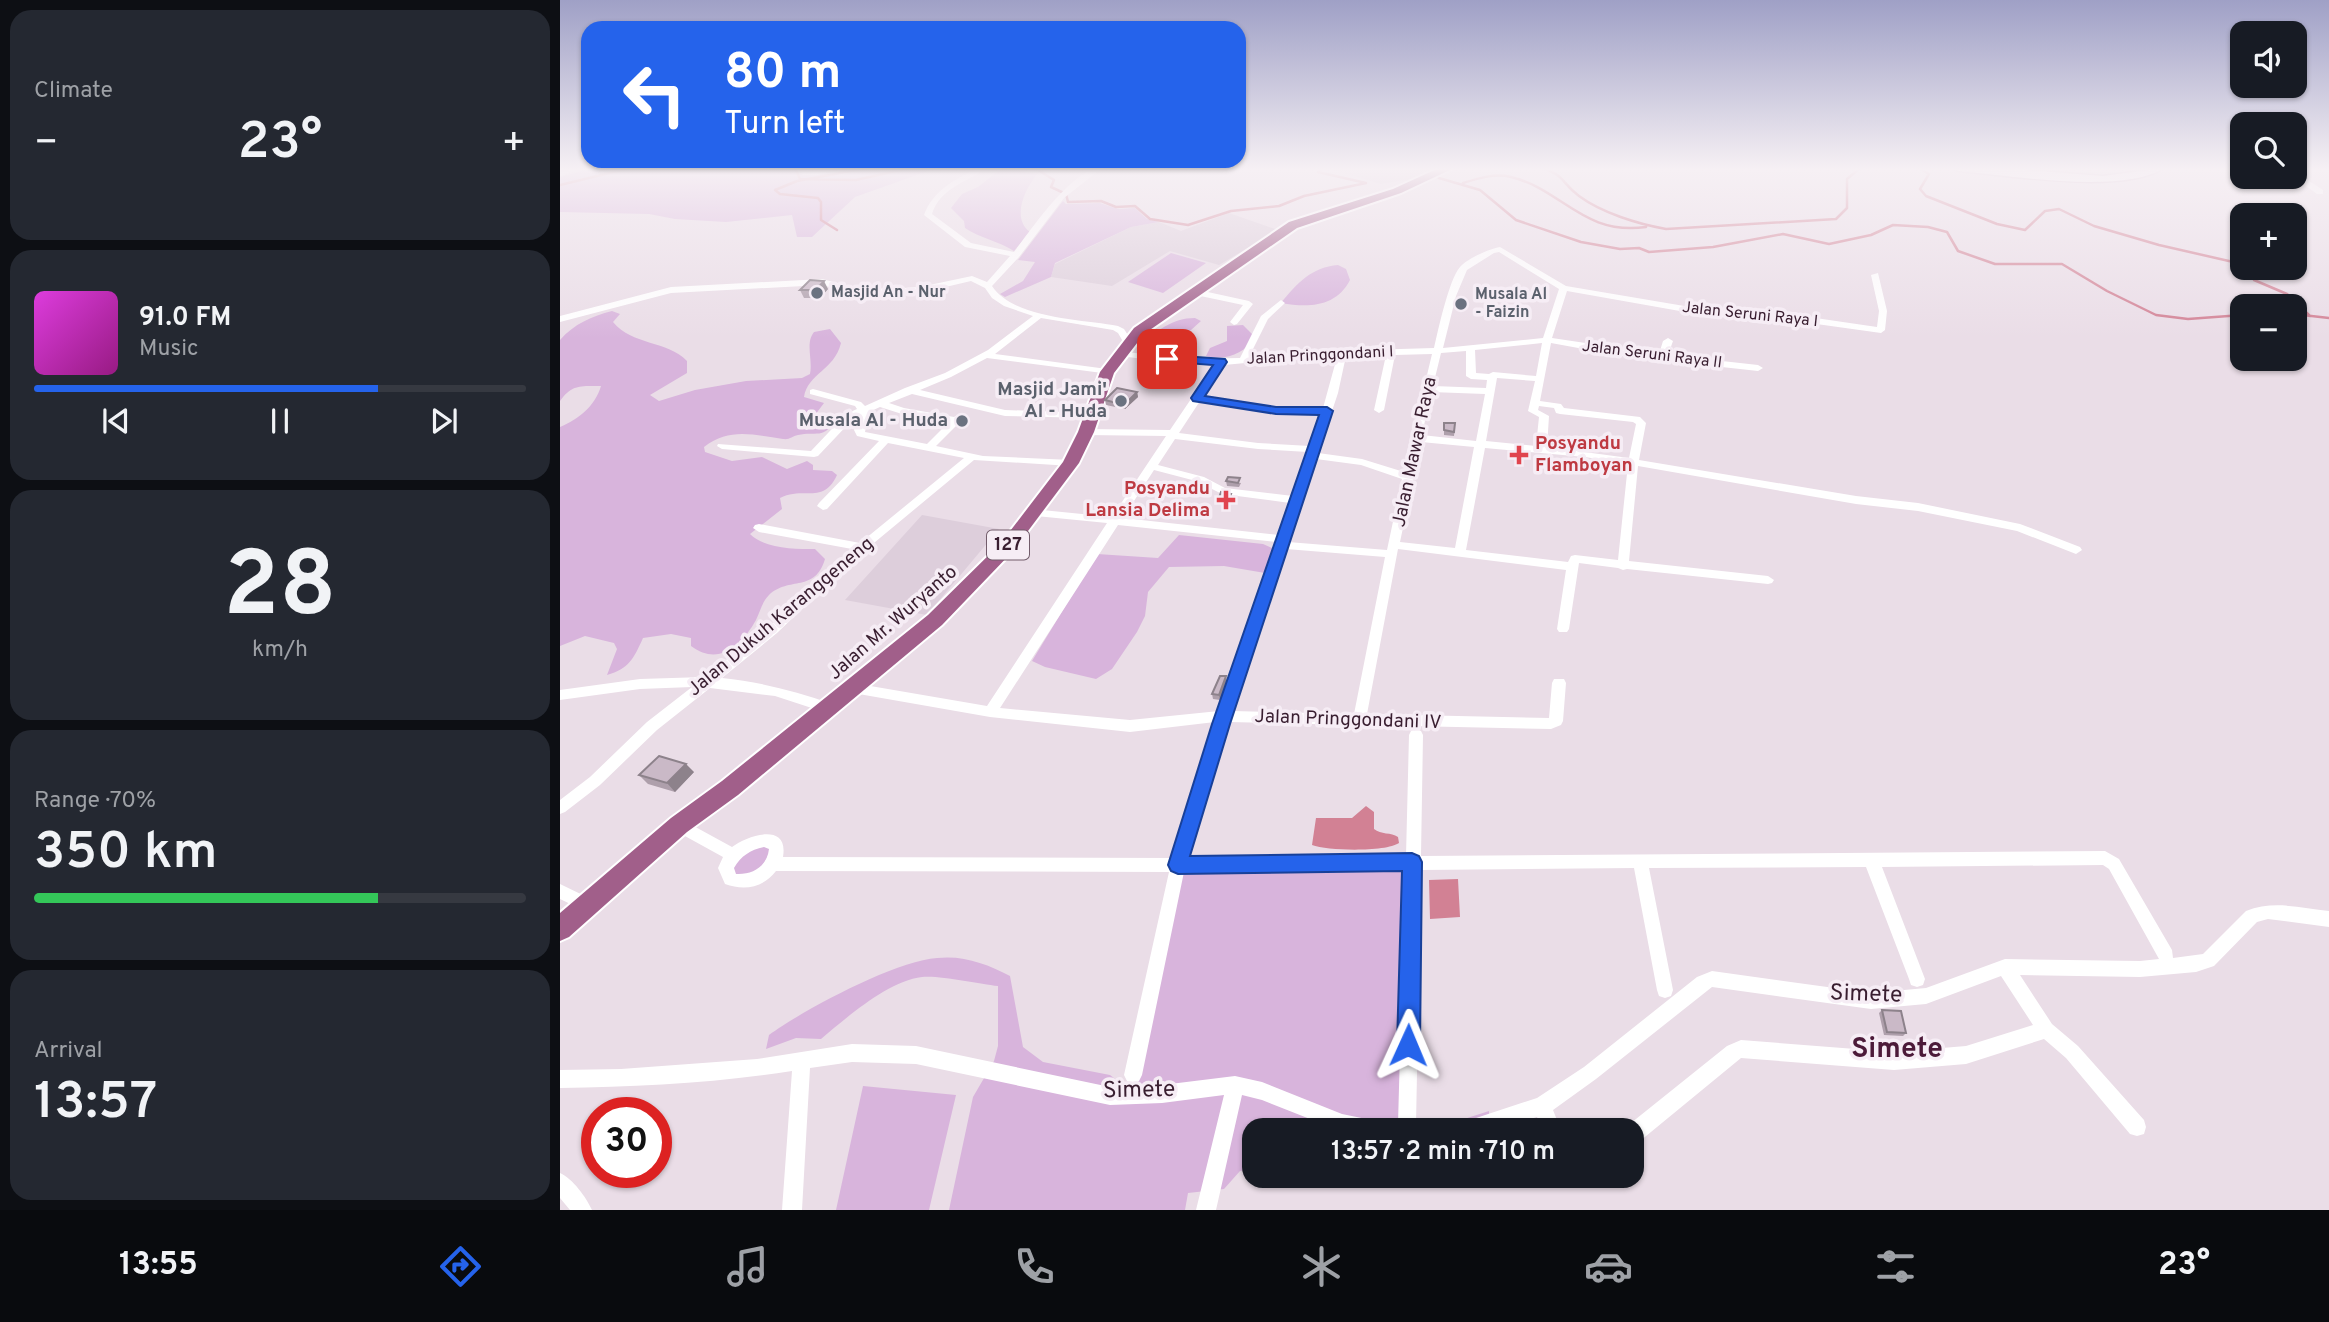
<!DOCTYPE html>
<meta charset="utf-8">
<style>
body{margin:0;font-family:Overpass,sans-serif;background:#242831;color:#f1f3f6;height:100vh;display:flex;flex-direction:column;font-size:26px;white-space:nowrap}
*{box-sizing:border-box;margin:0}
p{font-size:23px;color:#9ea1a6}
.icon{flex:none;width:38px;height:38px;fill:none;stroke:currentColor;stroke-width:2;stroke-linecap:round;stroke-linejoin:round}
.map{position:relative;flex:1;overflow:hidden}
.panel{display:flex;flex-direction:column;gap:10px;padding:10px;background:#0d0f14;width:560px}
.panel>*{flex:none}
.banner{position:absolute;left:21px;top:21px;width:665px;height:147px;border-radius:21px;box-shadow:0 2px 5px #0004;background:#2563eb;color:#fff;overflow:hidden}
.controls{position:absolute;left:1670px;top:21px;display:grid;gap:14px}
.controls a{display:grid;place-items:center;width:77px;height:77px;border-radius:14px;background:#171b24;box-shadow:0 2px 5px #0004;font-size:35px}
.speed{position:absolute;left:21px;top:1097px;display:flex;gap:14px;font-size:35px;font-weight:700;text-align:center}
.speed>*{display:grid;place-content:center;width:91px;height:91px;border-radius:50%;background:#171b24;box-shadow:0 2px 5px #0004;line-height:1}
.speed .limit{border:10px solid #d22;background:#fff;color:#111}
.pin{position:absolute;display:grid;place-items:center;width:60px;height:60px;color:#fff;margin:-30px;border-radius:14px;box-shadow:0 4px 10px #0006}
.me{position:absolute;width:77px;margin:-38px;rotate:1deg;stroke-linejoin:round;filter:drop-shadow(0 0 5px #0008)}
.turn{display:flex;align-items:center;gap:24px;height:147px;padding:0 28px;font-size:32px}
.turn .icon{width:91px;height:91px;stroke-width:2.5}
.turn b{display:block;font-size:49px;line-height:60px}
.big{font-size:52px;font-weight:600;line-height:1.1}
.panel .tile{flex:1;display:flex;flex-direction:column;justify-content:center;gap:10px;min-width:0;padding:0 24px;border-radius:21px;background:#242831}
.panel .dial{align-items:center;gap:0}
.dial b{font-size:91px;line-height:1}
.song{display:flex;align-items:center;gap:21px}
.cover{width:84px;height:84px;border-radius:10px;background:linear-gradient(135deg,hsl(300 70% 55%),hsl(310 70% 35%))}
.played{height:7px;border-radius:4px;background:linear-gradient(90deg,#2563eb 70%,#363941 70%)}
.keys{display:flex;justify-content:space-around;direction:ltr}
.heat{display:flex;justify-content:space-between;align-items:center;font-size:38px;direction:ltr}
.charge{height:10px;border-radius:5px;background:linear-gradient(90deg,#34c759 70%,#363941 0)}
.trip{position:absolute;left:682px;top:1118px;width:402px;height:70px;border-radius:21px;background:#171b24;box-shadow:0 2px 5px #0004;font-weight:600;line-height:70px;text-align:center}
.tabs{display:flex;height:112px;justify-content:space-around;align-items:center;background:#090b0e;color:#9ea1a6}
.tabs .icon{width:49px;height:49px}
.tabs .active{color:#2563eb}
.tabs b{font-size:32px;color:#f1f3f6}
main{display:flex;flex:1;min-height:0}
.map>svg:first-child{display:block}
.built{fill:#ddcedb}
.green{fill:#d8b4dc}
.water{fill:#d28194}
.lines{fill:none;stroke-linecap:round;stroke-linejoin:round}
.stream{stroke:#d28194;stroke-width:2.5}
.secondary-casing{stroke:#caafc3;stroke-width:3}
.primary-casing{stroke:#fff;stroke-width:4}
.minor{fill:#fff;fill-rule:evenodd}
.secondary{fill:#fff;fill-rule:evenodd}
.primary{fill:#a15f8a;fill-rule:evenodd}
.wall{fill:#ae9fab}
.shaded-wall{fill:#8d828b}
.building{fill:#cab9c7;stroke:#8d828b;stroke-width:2}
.route{fill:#2563eb;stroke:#184099;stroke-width:2}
.worship-dot{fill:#6b7280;stroke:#f6edf5;stroke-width:2.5}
.health-dot{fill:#e0444e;stroke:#f6edf5;stroke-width:2.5}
.labels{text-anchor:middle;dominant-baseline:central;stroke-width:7;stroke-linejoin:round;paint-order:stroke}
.far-worship-label{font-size:16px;font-weight:bold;fill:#5b616d;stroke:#f6edf5;text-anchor:start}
.far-street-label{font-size:16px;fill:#391e30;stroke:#f6edf5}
.shield{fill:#f6edf5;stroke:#725c6b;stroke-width:2}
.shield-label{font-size:18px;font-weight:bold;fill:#391e30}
.worship-label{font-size:19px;font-weight:bold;fill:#5b616d;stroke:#f6edf5;text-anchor:end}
.health-label{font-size:19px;font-weight:bold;fill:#be3a42;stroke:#f6edf5;text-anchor:start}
.street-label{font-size:19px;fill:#391e30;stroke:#f6edf5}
.near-street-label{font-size:23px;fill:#391e30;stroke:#f6edf5}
.near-quarter-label{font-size:28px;font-weight:bold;fill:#4c1a39;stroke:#f6edf5}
</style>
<main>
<section class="panel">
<div class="tile"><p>Climate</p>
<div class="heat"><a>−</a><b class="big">23°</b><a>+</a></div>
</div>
<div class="tile">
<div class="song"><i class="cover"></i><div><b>91.0 FM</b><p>Music</p></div></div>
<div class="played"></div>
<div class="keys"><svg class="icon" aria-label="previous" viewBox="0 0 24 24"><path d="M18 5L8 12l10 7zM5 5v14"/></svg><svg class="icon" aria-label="pause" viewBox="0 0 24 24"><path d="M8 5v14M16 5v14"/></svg><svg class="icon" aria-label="next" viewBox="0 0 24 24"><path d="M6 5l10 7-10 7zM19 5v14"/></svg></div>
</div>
<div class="tile dial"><b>28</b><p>km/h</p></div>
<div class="tile"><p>Range · 70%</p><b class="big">350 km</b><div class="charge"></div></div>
<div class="tile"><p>Arrival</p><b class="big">13:57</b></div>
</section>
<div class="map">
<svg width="1769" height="1210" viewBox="0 0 1769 1210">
<rect width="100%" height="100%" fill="#eadde7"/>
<path class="built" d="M767 168H865L875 174 855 183 844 180 821 184Z
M669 213 718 230 659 265 610 251 552 286 491 277 495 264 571 227 599 222 621 231Z
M362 515 439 529 367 615 285 600Z"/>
<path class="green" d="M33 168H235L236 174 282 175 307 168H369L368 171 295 197 252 237H237L232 215 166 222 115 219 89 214 0 212V177Z
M442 168 477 174C465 189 451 218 470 232L454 251C438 241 420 238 405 228L404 221 391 208 402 194 418 187Z
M503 201 506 204 540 203 558 209 575 208 587 219 599 222 571 227 495 263 491 277 445 297 440 294 463 281 475 262 458 260Z
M611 253 646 263 603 293 568 282Z
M778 265 786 269 790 280C776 307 749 308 721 303 737 283 752 267 778 265Z
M52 311 60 314 53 322C73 346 107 340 127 361V373L90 395 99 401 135 390 186 381 242 378 250 374C253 360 245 343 254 332L270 329 281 343C274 371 248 373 244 397L264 403 255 415 276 419C264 440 256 431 238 435 232 436 230 440 223 439 193 435 170 427 144 447L145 452 172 461 202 457 227 469 247 461 253 465V470L272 471 277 475C263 505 244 486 220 498L222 509 190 534C205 549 235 549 255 549L265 559C255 593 229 576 209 595 202 602 200 612 196 620 182 645 159 667 131 646V638L111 634 83 638C74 658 69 669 47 675L57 649 54 643 25 636 0 646V427C19 419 35 406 41 386 21 386 12 384 0 401V340C14 324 32 316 52 311Z
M635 318 641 321 621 339 616 353 606 357 580 351V347C596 331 612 318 635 318Z
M683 325 695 337C684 354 666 361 646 356L650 348 667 341V326Z
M619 535 703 544 712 548 713 559 705 573 664 566 609 567 588 592 585 616 577 632 552 669 536 679 485 667 472 661 537 554 598 558Z
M204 845 212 850 197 874 174 875 172 866 179 855Z
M848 865 841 1124 901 1120 929 1111V1130H695V1169L680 1171 664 1189 628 1193 625 1210H389L413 1097 434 1061 438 1046V986C419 984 379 975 362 977 328 981 286 1018 261 1039L236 1038 206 1049 209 1035C245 1009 335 961 377 958 404 955 427 964 450 976L463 1047 483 1062 550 1075 563 1085 576 1089 621 871Z
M303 1086 396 1095 369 1210H276Z"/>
<path class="water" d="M806 806 814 812V829C821 835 831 832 838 837L839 843C826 852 768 851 752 845L756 818H792Z
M898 879 900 917 870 919 869 880Z"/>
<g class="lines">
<path class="stream" d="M235 168 240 179 296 180 349 168
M475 168 494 180 491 187 506 194 508 202 541 201 556 207 575 206 590 219 628 225 671 211 719 206 744 196 806 183 758 172 763 168
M867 168 879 178 920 190 956 220 1021 242 1060 249 1079 248 1089 252 1153 247 1223 234 1269 244 1311 235 1333 225 1368 227 1387 232 1398 251 1435 264H1502L1547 291 1596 315 1628 319 1682 315
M980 168C1005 174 1001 183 1019 196 1042 213 1078 224 1106 229L1276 219 1287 208V179L1300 168
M1359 168 1369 174 1360 189 1366 196 1437 224 1465 230 1485 211 1499 209 1534 226 1599 245 1682 264
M903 183C919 178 935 173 951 177 1002 189 1023 236 1086 227
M0 185 70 168
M277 230 261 220V202L258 198 220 194 215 190 237 181 307 168
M1692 268 1694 280 1727 294 1750 316
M1734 314 1769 318"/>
<g class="secondary-casing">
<path id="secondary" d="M1393 168H1440L1543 176 1604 168C1563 195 1448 175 1398 171Z"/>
</g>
<g class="primary-casing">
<path id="primary" d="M879 168H894L841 193 737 228 584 334 554 373 534 432 519 463 453 551 382 625 178 795 127 832 9 937 0 941V913L111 818 162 781 368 615 441 543 503 462 518 432 540 372 574 328 729 222 833 189Z"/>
</g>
<path class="minor" d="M12 168H23L0 176V172Z
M241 168H248V171C259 172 270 168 281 168L258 175H242Z
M418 168H427C407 182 380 188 372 214L411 243 454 252C472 229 512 168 542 168L504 198 459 257 432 286C454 319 522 319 558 326L564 329 573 343 571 345H565L558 333 553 330 481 318 435 354 547 369 550 370V374L427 358 391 377 360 390 445 410 535 413 536 415 531 418 445 416 352 394 329 403 344 408 394 417 399 414 403 415V419L376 446 423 456 511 460 516 463 511 466 414 460 291 562 217 633 162 678C200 682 235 691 272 704L274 708 272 712 267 713 215 696 150 688 97 730 40 785 5 812 0 814V800L30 777 87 722 132 687 80 689 0 700V690L80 679 144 677 209 627 292 549 199 532 193 528 195 525 199 524 300 543 404 458 328 443 267 509 263 510 257 506 259 503 319 441 297 436 294 430 298 416 294 418 258 456 254 457 162 449 157 446 158 444 251 451 286 414 297 409 295 406 250 394V390L253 389 301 402 305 406 345 388 385 373 428 350 473 316 444 306 432 298 425 288 411 281 360 293 328 295 289 292 262 285 111 293 0 322V316L111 287 262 279 289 286 328 289 360 287 412 276 427 282 450 256 405 247 364 215C373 190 396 179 418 168ZM320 407 342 414 389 422 367 444 305 432 309 412Z
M1734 171 1763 190V194H1757L1734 177Z
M940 247 1006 286 1148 310 1235 315 1317 327 1319 311 1311 275 1318 273 1327 311 1325 330 1321 333 1235 321 1148 316 1007 291 992 338 1099 354 1103 341 1108 338 1113 341 1108 355 1198 365 1203 368 1198 371 1062 356 991 343 980 401 1001 404 1004 408 1080 417 1086 423 1079 460 1296 496 1358 503 1460 524 1520 547 1522 550 1516 554 1457 531 1358 511 1296 504 1078 466 1069 561 1208 576 1214 580 1212 583 1208 584 1067 569 1063 570 1058 568 1019 563 1009 629 1007 632H999L997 629 1006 570 838 549 807 714 989 718 992 683 994 679H1004L1006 683 1003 721 1001 725 991 729 804 725 799 726 794 725 669 722 628 858 846 856 849 735 851 731 856 729 861 731 863 735 861 856 1545 851 1559 859 1612 950 1613 958 1643 954 1686 911C1713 900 1742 908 1769 911V927L1708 919 1697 922 1654 966 1636 972 1580 977 1460 975 1492 1024 1518 1046 1584 1120 1586 1127 1584 1134 1577 1136 1570 1134 1506 1058 1484 1039 1406 1064 1334 1070 1181 1058 1080 1141 1073 1143V1130H1065L1066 1127 1167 1046 1181 1040 1334 1052 1406 1046 1473 1025 1441 976 1366 1004 1311 1009 1152 987 1036 1079 993 1110 1001 1130H983L977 1117 934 1130H898L900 1123 907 1121 977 1098 1024 1067 1137 977 1152 971 1311 993 1366 988 1445 959 1580 961 1599 959 1549 869 1543 865 1322 867 1365 979 1363 985 1357 987 1351 985 1349 979 1306 867 1089 868 1113 990 1111 996 1105 998 1099 996 1097 990 1074 868 861 870 856 1124 854 1130H840L838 1124 845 870 624 872 582 1075 579 1081 573 1084 567 1081 564 1075 609 872 216 871C203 888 184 891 165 884L158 868 163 857 114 830 112 825 114 820 119 818 172 847C188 835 229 822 223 857L612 858 655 722 570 732 430 717 293 693 288 692 286 688 288 684 293 683 427 706 547 523 476 516 470 512 472 509 552 517 606 436 526 435 521 432 526 429 610 430 654 365H630L560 356 555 353 557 351 630 359 680 358 701 316 721 300 725 303 708 319 689 357 739 352 874 348C878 331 889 279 900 267 908 258 929 249 940 247ZM939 252 999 289 983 338 883 348 896 296 907 270 934 253ZM982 343 976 376 933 372 929 374 916 373 915 350ZM906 351V376L911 379 927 380 926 388 873 386 881 353ZM872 354 844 472 802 459 758 453 778 393 786 356 826 355 814 410 819 413 824 410 835 355ZM777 357 763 408 716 407 643 396 664 365 739 358ZM937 378 975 381 968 411 979 417 976 446 926 441ZM871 392 925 394 916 441 862 435ZM640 401 716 413 761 414 750 446 698 443 619 433ZM979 406 994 408 996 413 1000 414 1073 422 1076 424 1069 458 987 447 989 416 978 410ZM615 439 698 449 748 452 733 496 665 488 644 477 598 465ZM861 442 914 447 895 548 840 542ZM925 448 1025 457 1068 464 1058 560 1015 555 1011 556 1008 562 906 550ZM756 459 801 465 842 479 827 550 728 542ZM594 470 636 481 662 494 730 503 719 535 563 518ZM558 525 717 542 659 711 570 720 440 708ZM726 549 825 557 794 714 672 711ZM204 847 209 849C207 867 192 875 176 874L174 868C181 856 190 850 204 847Z
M634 289 689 301 693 304 677 324 674 325 670 322 683 305 631 294V290Z
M0 884 33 900 35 905 33 910 27 912 0 899Z
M292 1044 356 1046 550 1087 602 1085 675 1076 702 1082 782 1114 826 1123 828 1130H778L702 1100 682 1095 656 1210H636L664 1095 602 1103 550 1105 356 1064 292 1062 250 1068 242 1210H222L232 1071C156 1083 77 1087 0 1088V1070L61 1069 197 1059Z
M0 1173C13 1179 26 1197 32 1210H10L0 1198Z"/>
<use href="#secondary" class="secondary"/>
<use href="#primary" class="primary"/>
</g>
<path class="wall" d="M268 289 260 298H244L240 290Z
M577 392 578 397 565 409 546 405 545 400Z
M884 423H895L894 436 884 435Z
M666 481 681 483 679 487 667 486Z
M659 498H672L669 504 660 503Z
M667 681 660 700 653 699 652 694Z
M134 772 115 792 88 784 79 775Z
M1322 1010 1346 1033 1343 1036 1324 1035 1319 1013Z"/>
<path class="shaded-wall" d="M264 281 268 289 260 298 256 290Z
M577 392 578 397 565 409 564 405Z
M671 494 672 498 669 504 668 500Z
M666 676 667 681 660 700 659 695Z
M126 764 134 772 115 792 107 783Z"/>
<path class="building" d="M250 280 264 281 256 290H240Z
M557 388 577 392 564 405 545 400Z
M884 423H895L894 432 884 430Z
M668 477 680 478 678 483 666 481Z
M661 492 671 494 668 500 659 498Z
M660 676H666L659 695 652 694Z
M99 756 126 764 107 783 79 775Z
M1322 1010 1341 1011 1346 1033 1327 1032Z"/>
<linearGradient id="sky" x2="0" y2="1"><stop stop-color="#9fa0c6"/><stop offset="0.5" stop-color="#f6f0f4"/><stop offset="1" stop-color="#f6f0f4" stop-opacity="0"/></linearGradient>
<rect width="1769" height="338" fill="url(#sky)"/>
<path class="route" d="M607 355 665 359 667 362 645 396 716 407H767L773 411 670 724 630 856 852 853 859 856 862 862 860 1045 856 1054 848 1057 840 1054 837 1045 842 871 618 874 611 871 608 865 652 724 759 415 716 414 633 401 631 398 653 365 602 361V356Z"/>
<g class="worship-dot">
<circle cx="257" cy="293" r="7"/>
<circle cx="901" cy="304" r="7"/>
<circle cx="561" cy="401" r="7"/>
<circle cx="402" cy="421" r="7"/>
</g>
<g class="health-dot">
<path d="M955.5 444.5h7v7h7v7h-7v7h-7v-7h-7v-7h7z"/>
<path d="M662.5 489.5h7v7h7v7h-7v7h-7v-7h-7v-7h7z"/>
</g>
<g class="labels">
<g class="far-worship-label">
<text x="271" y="293">Masjid An - Nur</text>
<text x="915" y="295">Musala Al<tspan x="915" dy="18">- Faizin</tspan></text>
</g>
<g class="far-street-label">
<text transform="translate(1190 315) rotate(6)">Jalan Seruni Raya I</text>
<text transform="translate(1092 355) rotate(7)">Jalan Seruni Raya II</text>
<text transform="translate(760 356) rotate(-3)">Jalan Pringgondani I</text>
</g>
<rect class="shield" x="427" y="530.5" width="42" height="29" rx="5"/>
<g class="shield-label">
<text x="448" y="545">127</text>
</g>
<g class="worship-label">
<text x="547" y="390">Masjid Jami'<tspan x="547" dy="22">Al - Huda</tspan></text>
<text x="388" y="421">Musala Al - Huda</text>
</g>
<g class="health-label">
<text x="975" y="444">Posyandu<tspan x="975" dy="22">Flamboyan</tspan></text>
<text x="650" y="489" text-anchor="end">Posyandu<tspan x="650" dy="22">Lansia Delima</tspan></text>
</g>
<g class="street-label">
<text transform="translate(855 452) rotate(-78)">Jalan Mawar Raya</text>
<text transform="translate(221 617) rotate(-40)">Jalan Dukuh Karanggeneng</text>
<text transform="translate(333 623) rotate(-41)">Jalan Mr. Wuryanto</text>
<text transform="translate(788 720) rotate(2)">Jalan Pringgondani IV</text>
</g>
<g class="near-street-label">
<text transform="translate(1306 995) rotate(2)">Simete</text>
<text transform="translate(579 1091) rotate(-1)">Simete</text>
</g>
<g class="near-quarter-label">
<text x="1337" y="1050">Simete</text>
</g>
</g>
</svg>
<div class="controls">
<a><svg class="icon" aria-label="sound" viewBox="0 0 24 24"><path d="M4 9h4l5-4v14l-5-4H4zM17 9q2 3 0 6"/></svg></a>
<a><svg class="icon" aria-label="search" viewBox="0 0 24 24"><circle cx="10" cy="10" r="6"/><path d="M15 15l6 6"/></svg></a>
<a>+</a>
<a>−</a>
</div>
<div class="speed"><div class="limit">30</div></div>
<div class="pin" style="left:607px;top:359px;background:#d93025"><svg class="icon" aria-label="arrive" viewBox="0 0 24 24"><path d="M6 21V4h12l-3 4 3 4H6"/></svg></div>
<svg class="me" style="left:848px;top:1045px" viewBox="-20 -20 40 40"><path d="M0-17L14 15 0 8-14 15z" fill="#2563eb" stroke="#fff" stroke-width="4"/></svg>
<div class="trip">13:57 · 2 min · 710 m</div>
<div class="banner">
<div class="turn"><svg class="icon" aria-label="left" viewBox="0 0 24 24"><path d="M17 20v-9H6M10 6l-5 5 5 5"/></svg><div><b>80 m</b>Turn left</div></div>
</div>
</div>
</main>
<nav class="tabs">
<b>13:55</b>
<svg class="icon active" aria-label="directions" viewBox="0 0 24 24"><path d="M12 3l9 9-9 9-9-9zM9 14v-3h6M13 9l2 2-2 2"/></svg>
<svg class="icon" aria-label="music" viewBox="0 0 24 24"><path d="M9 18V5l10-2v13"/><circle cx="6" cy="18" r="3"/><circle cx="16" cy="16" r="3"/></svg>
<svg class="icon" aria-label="phone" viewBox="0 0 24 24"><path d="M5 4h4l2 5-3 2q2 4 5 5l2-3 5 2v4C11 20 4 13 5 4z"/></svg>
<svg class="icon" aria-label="climate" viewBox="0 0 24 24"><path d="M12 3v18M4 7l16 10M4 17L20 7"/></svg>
<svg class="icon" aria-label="car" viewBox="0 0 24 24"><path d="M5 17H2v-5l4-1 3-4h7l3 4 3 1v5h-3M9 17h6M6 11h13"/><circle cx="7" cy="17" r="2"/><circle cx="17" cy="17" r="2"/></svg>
<svg class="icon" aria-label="filters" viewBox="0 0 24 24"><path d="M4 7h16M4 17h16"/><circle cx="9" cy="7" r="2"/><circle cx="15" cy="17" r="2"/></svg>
<b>23°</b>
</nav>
